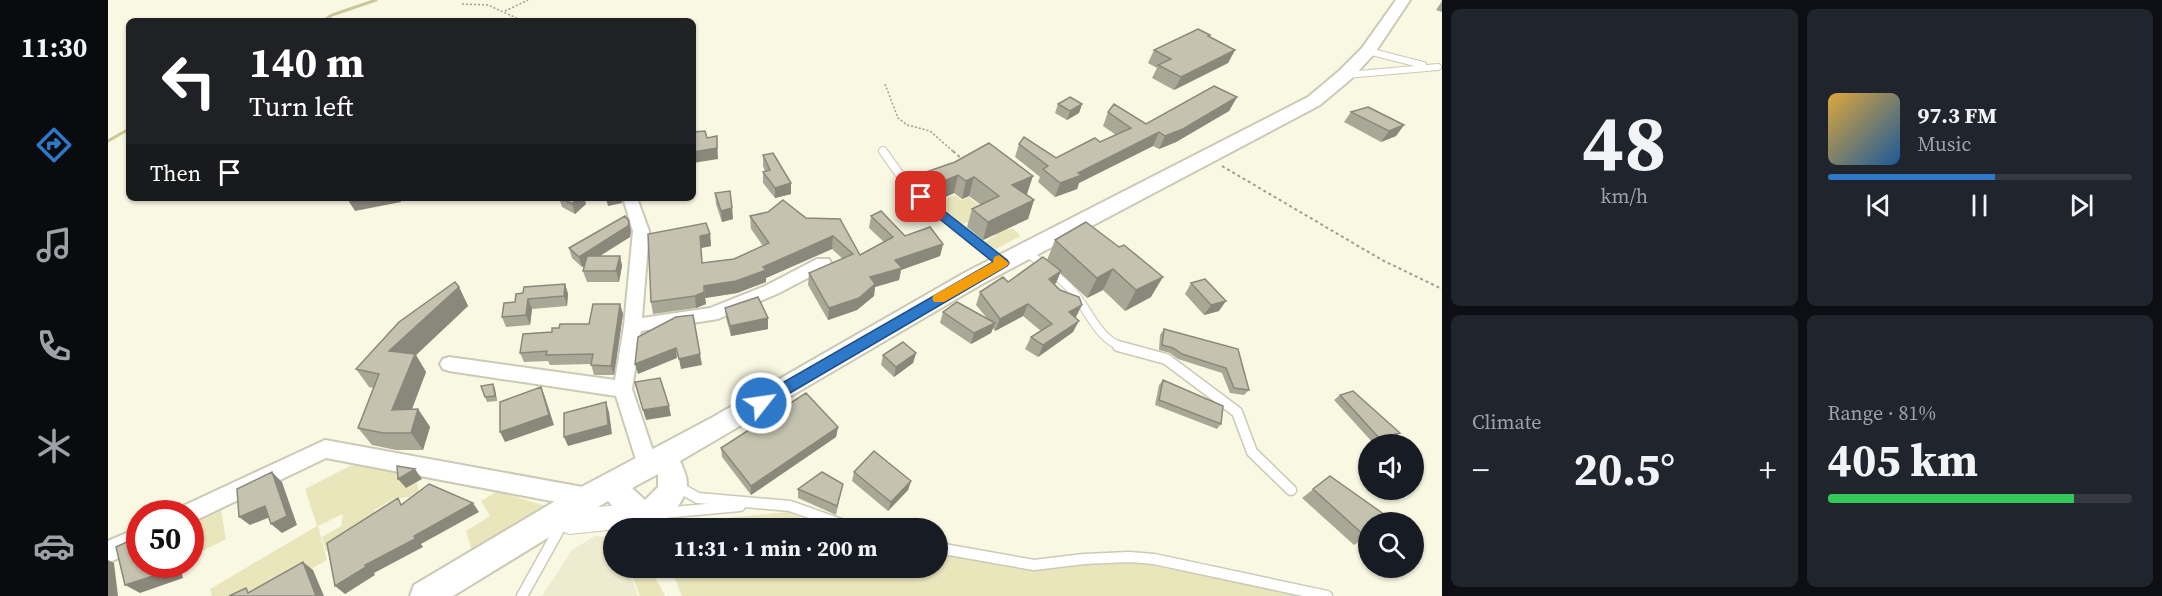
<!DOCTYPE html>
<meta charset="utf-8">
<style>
body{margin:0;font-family:"Source Serif 4",serif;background:#20242c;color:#f1f3f6;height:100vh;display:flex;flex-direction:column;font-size:22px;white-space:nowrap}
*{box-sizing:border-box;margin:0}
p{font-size:20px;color:#9ea1a6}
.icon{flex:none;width:33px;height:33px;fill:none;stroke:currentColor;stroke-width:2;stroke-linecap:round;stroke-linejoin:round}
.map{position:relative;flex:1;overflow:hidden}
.sheet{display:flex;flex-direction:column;gap:9px;padding:9px;background:#0d0f14;width:720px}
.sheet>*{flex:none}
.guide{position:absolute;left:18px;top:18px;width:570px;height:183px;border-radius:9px;box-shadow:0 2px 4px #0004;background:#202124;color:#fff;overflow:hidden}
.buttons{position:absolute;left:1250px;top:434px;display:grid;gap:12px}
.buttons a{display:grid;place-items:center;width:66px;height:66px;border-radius:50%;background:#171b24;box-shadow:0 2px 4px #0004;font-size:30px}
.speed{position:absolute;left:18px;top:500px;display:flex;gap:12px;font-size:30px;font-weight:700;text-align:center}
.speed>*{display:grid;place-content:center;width:78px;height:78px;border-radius:50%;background:#171b24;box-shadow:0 2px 4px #0004;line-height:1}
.speed .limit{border:9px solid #d22;background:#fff;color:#111}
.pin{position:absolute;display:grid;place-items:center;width:51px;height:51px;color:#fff;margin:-26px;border-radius:12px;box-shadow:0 3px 9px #0006}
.me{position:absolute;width:66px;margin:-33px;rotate:60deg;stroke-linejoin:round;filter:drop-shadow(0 0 4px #0008)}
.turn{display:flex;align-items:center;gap:21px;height:126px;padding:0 24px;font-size:27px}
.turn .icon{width:78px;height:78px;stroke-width:2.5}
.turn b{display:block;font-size:42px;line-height:51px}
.then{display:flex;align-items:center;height:57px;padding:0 24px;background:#0003;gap:12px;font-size:22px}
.big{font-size:45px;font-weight:700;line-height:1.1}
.sheet .tile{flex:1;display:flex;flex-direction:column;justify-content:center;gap:9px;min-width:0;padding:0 21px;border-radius:9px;background:#20242c}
.sheet .dial{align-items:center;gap:0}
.dial b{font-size:78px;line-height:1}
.song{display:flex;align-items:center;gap:18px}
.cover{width:72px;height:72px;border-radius:9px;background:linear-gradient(135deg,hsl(40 70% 55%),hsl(210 70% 35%))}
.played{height:6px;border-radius:3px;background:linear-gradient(90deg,#2d78c8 55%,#363941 55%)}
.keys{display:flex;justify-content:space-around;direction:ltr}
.heat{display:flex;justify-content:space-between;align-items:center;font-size:33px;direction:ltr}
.charge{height:9px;border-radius:4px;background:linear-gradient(90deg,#34c759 81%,#363941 0)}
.sheet .tiles{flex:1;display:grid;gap:9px;grid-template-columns:repeat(2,1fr)}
.trip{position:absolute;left:495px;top:518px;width:345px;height:60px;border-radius:30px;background:#171b24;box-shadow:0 2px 4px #0004;font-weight:700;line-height:60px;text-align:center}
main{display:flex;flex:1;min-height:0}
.tabs{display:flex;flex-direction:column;width:108px;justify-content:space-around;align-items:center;background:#090b0e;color:#9ea1a6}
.tabs .icon{width:42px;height:42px}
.tabs .current{color:#2d78c8}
.tabs b{font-size:27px;color:#f1f3f6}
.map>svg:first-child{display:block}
.built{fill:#eeecd0}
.green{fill:#eae6bb}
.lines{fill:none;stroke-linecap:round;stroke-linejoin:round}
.stream{stroke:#cbc797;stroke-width:3}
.service-far2-casing{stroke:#cbcab6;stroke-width:8}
.service-far1-casing{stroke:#cbcab6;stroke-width:10}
.service-casing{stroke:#cbcab6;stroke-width:13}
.minor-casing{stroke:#cbcab6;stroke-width:4}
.tertiary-casing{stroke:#cbcab6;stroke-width:2}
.secondary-casing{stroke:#cbcab6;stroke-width:4}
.path-far1{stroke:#9e9e8f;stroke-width:1.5;stroke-dasharray:2 2;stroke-linecap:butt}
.path{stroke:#9e9e8f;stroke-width:2;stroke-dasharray:3 3;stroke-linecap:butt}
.service-far2{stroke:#fff;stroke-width:6}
.service-far1{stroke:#fff;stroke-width:8}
.service{stroke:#fff;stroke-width:10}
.minor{fill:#fff;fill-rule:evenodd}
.tertiary{fill:#fff;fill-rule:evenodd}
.secondary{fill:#fff;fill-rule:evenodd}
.wall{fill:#a9a897}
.shaded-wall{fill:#8a887b}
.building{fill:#c5c3b0;stroke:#8a887b;stroke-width:1.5}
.route{fill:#2d78c8;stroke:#1d4e82;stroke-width:1.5}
.slow{fill:#f59e0b}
</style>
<main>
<nav class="tabs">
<b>11:30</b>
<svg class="icon current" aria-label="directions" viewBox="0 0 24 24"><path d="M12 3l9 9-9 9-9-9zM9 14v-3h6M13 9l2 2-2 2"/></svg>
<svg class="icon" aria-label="music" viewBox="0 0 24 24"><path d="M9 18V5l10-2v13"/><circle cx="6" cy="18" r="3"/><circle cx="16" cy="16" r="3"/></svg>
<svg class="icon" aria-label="phone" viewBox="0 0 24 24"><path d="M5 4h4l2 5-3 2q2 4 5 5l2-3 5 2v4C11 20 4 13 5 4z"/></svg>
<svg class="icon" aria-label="climate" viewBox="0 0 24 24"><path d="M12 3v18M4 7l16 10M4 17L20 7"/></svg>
<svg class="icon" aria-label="car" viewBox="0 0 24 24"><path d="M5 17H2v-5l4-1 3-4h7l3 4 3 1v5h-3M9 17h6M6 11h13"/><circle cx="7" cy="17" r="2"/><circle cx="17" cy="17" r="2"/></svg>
</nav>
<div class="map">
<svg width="1334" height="596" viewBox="0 0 1334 596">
<rect width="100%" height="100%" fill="#f9f8e3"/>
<path class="built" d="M487 536 505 537 506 567H520L530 596H434L464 550Z"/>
<path class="green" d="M847 195 853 200 861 197 901 230 904 228 913 236 884 251 875 243 888 235 871 219 852 225 825 204Z
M248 463 295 471 298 488 309 482 312 497C293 496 282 499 266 511L264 524 218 552 214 537 233 526 235 514 210 526 219 560 155 596H104L102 589 209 526 197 489Z
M390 491 447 509 365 554 358 531 382 516 373 501Z
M111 499 118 539 83 557V513Z
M680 512 716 528H536L534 526Z
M830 548 926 565 1021 557 1219 596H574L562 567H830Z
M521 567H542L557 596H532Z"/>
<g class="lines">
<path class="stream" d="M215 21 224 15 268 0
M0 141 21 129"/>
<g class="service-far2-casing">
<path id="service-far2" d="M1260 51 1315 65
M1238 75 1330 67"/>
</g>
<g class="service-far1-casing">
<path id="service-far1" d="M775 151 802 189 894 263
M918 251C933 264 952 276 965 292 981 310 990 340 1015 347"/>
</g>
<g class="service-casing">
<path id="service" d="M1010 346 1058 359 1129 412 1144 452 1183 490
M568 486 590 498 682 506 744 528
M555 513 632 506
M830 548 926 565 976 559 1021 557 1046 559 1219 596
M414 596 453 526"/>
</g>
<g class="minor-casing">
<path id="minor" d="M515 198H529L541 231 534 318 602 308 657 286 709 259H721L723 263 721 267 669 294 610 319 533 331 524 389 550 466 547 472 540 475 533 472 530 466 508 396 341 371 335 369 332 364 335 359 341 357 507 380 516 326 525 231Z
M217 440 480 488 487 491 490 498 487 505 480 508 218 458 82 523V513H72L75 506Z
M32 527V548L0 563V541Z"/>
</g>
<g class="tertiary-casing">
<path id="tertiary" d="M540 502 549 506 552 514 549 522 540 526 461 534 452 530 449 522 452 514 461 510Z"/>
</g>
<g class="secondary-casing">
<path id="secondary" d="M1288 0H1302L1266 54 1243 79 1212 105 874 284 572 461C575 468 579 476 579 484 578 501 557 528 539 527 522 526 510 513 500 501L345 596H302L306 585 449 500 605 417 858 272 1200 97 1231 71 1254 48ZM550 474V487L537 500 524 488Z"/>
</g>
<path class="path-far1" d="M354 4 380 5 415 21
M397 11 420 0
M777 84 790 118 799 125 822 131 847 153"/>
<path class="path" d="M845 151 855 160
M1114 166 1274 260 1334 289"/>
<use href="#service-far2" class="service-far2"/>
<use href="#service-far1" class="service-far1"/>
<use href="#service" class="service"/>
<use href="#minor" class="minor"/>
<use href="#tertiary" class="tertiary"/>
<use href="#secondary" class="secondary"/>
</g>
<path class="wall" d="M1334 1V12L1328 10Z
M1101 37 1127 50 1120 63 1066 90 1044 78 1049 68 1040 63 1046 50Z
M1129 97 1121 111 1068 142 1051 149 1045 146 971 183 969 189 947 197 930 182 932 177 907 157 911 144 948 158 992 142 1008 135 995 126 1000 112 1038 124Z
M950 104H974L971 113 959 120 947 113Z
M1243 112 1296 125 1288 136 1273 142 1236 122Z
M655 155 683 183V194L667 198 655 183V172L657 171 655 166Z
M847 162 919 194 926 200 920 219 875 240 859 227 864 209 873 205 861 196 854 199 846 193 827 202 814 191 818 172Z
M607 193 624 208 625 219 614 222 608 204Z
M451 198H476L478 204 467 214 454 207Z
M642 216 698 218 752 255 776 242 761 228 763 216 797 236 835 244 832 256 793 270 791 280 767 287 766 296 749 310 720 320 700 285 701 273 735 259 724 249 658 278V282L629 293 597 298 598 304 588 308 545 314 543 302 602 234 603 246 593 248 594 263 626 259 655 246 643 229Z
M523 231 522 237 492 256H512L514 266 511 282H479L475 271 477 266 474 267 464 258 461 248Z
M947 240 1011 247 1043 297 1017 311 995 290 979 298 952 273 948 283 946 284 968 317 967 318 965 332 930 357 917 349 923 337 933 331 915 316 887 331 885 328 883 333 863 344 832 323 835 312 878 317 868 305 872 292 900 282 939 260Z
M1083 283 1111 311 1096 315 1077 294Z
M457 284 460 294 459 306 424 309 422 325 398 327 394 317 415 293Z
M351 287 360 306 308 355 318 372 304 409H310L322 427 315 450H288L264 445 250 428 265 388 261 387 248 369Z
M512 304 515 314 506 375H486L483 364 442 365 440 361 416 362 412 353 444 332 451 328 481 324Z
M617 308 660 329 623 336 618 318Z
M1056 329 1130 349 1141 390 1136 395 1122 393 1114 373 1070 359 1062 353 1051 350 1052 335Z
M808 353 805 363 786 377 773 365 775 355Z
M1055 380 1113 424 1109 429 1047 405 1051 385Z
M387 389 389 401 379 402 377 397Z
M1232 395 1286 438 1265 443 1226 400Z
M730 427 728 437 643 495 614 457 613 448Z
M746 472 803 481 800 490 780 511 744 481Z
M1222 476 1258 537 1246 545 1194 498Z
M690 489 733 493 728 515 690 498Z"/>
<path class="shaded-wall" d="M1127 50 1120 63 1066 90 1073 77Z
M1129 97 1121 111 1068 142 1051 149 1057 136Z
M974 104 971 113 959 120 962 111Z
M1296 125 1288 136 1273 142 1281 131Z
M1051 132 1045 146 971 183 969 189 947 197 952 183 970 173Z
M609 136 610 159 585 163V152Z
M850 175 846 193 827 202 831 183Z
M925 176 919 194 898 203 904 185Z
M866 177 861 196 854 199 858 181Z
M683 183V194L667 198V188Z
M251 198H292L293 202 247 211 240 200Z
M470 198H476L478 204 467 214 464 204Z
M498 198H513L514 203 500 206Z
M926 200 920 219 875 240 880 222Z
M624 208 625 219 614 222 613 211Z
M521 221 523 231 522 237 474 267 471 257Z
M602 234 603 246 593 248 592 236Z
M725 236 724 249 658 278V282L629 293 597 298 596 286 655 267Z
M835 244 832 256 793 270 791 280 767 287 766 296 749 310 720 320 721 308 762 277 787 260Z
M512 256 514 266 511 282 508 271Z
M1005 269 995 290 979 298 989 278Z
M953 271 948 283 936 291 941 279Z
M1055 277 1043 297 1017 311 1028 290Z
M457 284 460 294 459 306 456 296Z
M351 287 360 306 308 355 318 372 297 427 284 410 281 351Z
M596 292 598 304 588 308 587 296Z
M420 299 424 309 422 325 418 315Z
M1118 301 1111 311 1096 315 1103 305Z
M512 304 515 314 506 375 503 366Z
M920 304 915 316 887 331 892 319Z
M974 305 968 317 955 324 961 312Z
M660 318V329L623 336 622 326Z
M971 321 965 332 930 357 935 345Z
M887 323 883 333 863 344 866 333Z
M568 348 569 358 530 374 527 364Z
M808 353 805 363 786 377 788 367Z
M592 354 594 365 573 369 571 359Z
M385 384 387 389 389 401 387 396Z
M433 387 437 397 446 425 397 442 392 432Z
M498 402 501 412 504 434 460 446 456 437Z
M561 406 563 416 538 420 535 410Z
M310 409 322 427 315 450 303 433Z
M730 427 728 437 643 495V486Z
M1292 433 1286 438 1265 443 1271 438Z
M307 469 314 479 298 488 290 479Z
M164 472 174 482 189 525 174 533 163 524Z
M803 481 800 490 780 511 783 502Z
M365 503 371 512 313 544 315 547 266 573 267 575 237 594 227 586 257 565 306 536Z
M157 506 167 515 142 525 131 517Z
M0 560 6 563 10 596H0Z
M195 562 205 570 216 596H208Z
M60 564H71L75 578 32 593 17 585Z"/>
<path class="building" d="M1090 29 1102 35 1100 36 1127 50 1073 77 1050 65 1063 59 1046 50Z
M1106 86 1129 97 1075 129 1057 136 1051 132 970 173 974 175 952 183 935 169 940 166 911 144 916 137 948 158 987 138 992 142 1023 128 1000 112 1006 104 1038 124Z
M962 97 974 104 962 111 950 104Z
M1260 107 1296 125 1281 131 1243 112Z
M597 131 599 138 609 136V148L585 152V132Z
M881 143 925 176 904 185 926 200 880 222 864 209 891 196 866 177 858 181 850 175 831 183 818 172 847 162Z
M665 153 683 183 667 188 655 172 662 170 655 155Z
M622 191 624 208 613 211 607 193Z
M240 198H251L240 200Z
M453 198H470L464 204Z
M675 200 698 218 732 219 752 255 785 237 763 216 773 211 797 236 822 227 835 244 787 260 794 268 762 277 767 284 751 298 721 308 701 273 745 254 725 236 655 267 658 270 628 281 596 286V292L587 296 543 302 540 234 598 223 602 234 592 236 594 263 626 259 661 243 642 216 660 212Z
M517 216 521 221 520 226 471 257 461 248Z
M978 222 1011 247 1016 245 1055 277 1028 290 1005 269 989 278 947 240Z
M479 256H512L508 271H475Z
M935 257 953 271 941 279 952 290 971 297 974 305 961 312 971 321 935 345 923 337 944 324 920 304 892 319 872 292 895 277 900 282Z
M1097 279 1118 301 1103 305 1083 283Z
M347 282 351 287 281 351 307 354 284 410 310 409 303 433H275L250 428 271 374 248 369 291 322Z
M457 284 456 296 420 299 418 315 394 317 396 303 407 302 408 294 415 293 416 287Z
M650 297 660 318 622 326 617 308Z
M849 302 887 323 866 333 835 312Z
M485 304H512L503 366 483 365 485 354 438 355 439 351 412 353 415 334 444 332V328H451L452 324H481Z
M585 315 592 354 571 359 568 348 527 364 530 337 568 317Z
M1056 329 1130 349 1141 390 1126 388 1118 368 1074 354 1065 348 1054 345Z
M795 342 808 353 788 367 775 355Z
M552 378 561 406 535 410 527 382Z
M1055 380 1115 406 1113 424 1051 400Z
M385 384 387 396 377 397 373 386Z
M433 387 441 415 392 432V402Z
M1245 391 1292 433 1271 438 1232 395Z
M698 393 730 427 643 486 613 448Z
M498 402 500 425 456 437V413Z
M766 451 803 481 783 502 746 472Z
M289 466 307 469 290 479Z
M164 472 179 516 163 524 157 506 131 517 129 489Z
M714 472 735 484 729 506 690 489Z
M1222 476 1277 515 1271 522H1260V535L1258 537 1205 489Z
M321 484 365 503 306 536 307 539 257 565 258 567 227 586 219 543 290 498 293 505Z
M32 529V564H60L61 571 17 585 8 547 19 542 21 534Z
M195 562 208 596H121L138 588 140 593Z"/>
<path class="route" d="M813 193 899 260 901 263 899 266 658 407 653 409 648 407 645 403 648 398 885 262 808 200V194Z"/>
<path class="slow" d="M891 255 901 263 899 266 836 302H826L824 298 826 295 885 262 886 257Z"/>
</svg>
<div class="buttons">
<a><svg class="icon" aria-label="sound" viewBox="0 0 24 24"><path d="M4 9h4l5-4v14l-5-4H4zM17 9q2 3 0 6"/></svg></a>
<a><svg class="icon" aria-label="search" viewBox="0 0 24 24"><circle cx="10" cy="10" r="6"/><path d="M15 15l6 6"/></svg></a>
</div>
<div class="speed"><div class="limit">50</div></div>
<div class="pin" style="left:813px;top:197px;background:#d93025"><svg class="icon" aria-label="arrive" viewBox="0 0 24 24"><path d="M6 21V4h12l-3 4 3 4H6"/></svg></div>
<svg class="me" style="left:653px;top:403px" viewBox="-20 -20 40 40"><circle r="17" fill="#2d78c8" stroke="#fff" stroke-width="3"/><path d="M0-11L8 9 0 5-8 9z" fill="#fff"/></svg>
<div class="trip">11:31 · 1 min · 200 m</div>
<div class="guide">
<div class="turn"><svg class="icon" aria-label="left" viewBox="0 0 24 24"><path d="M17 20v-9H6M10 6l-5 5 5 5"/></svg><div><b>140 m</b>Turn left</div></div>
<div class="then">Then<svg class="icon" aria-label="arrive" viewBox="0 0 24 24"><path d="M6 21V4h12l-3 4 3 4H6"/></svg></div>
</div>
</div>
<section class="sheet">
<div class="tiles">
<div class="tile dial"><b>48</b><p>km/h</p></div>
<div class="tile">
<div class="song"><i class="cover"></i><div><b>97.3 FM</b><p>Music</p></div></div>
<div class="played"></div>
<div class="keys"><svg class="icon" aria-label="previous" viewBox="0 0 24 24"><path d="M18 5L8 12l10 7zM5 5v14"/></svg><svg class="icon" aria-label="pause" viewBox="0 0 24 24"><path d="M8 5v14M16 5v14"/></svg><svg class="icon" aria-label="next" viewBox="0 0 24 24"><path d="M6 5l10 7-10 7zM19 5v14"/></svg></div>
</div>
<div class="tile"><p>Climate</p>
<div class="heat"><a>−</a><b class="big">20.5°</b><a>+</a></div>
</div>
<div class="tile"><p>Range · 81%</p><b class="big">405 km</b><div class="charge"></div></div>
</div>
</section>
</main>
